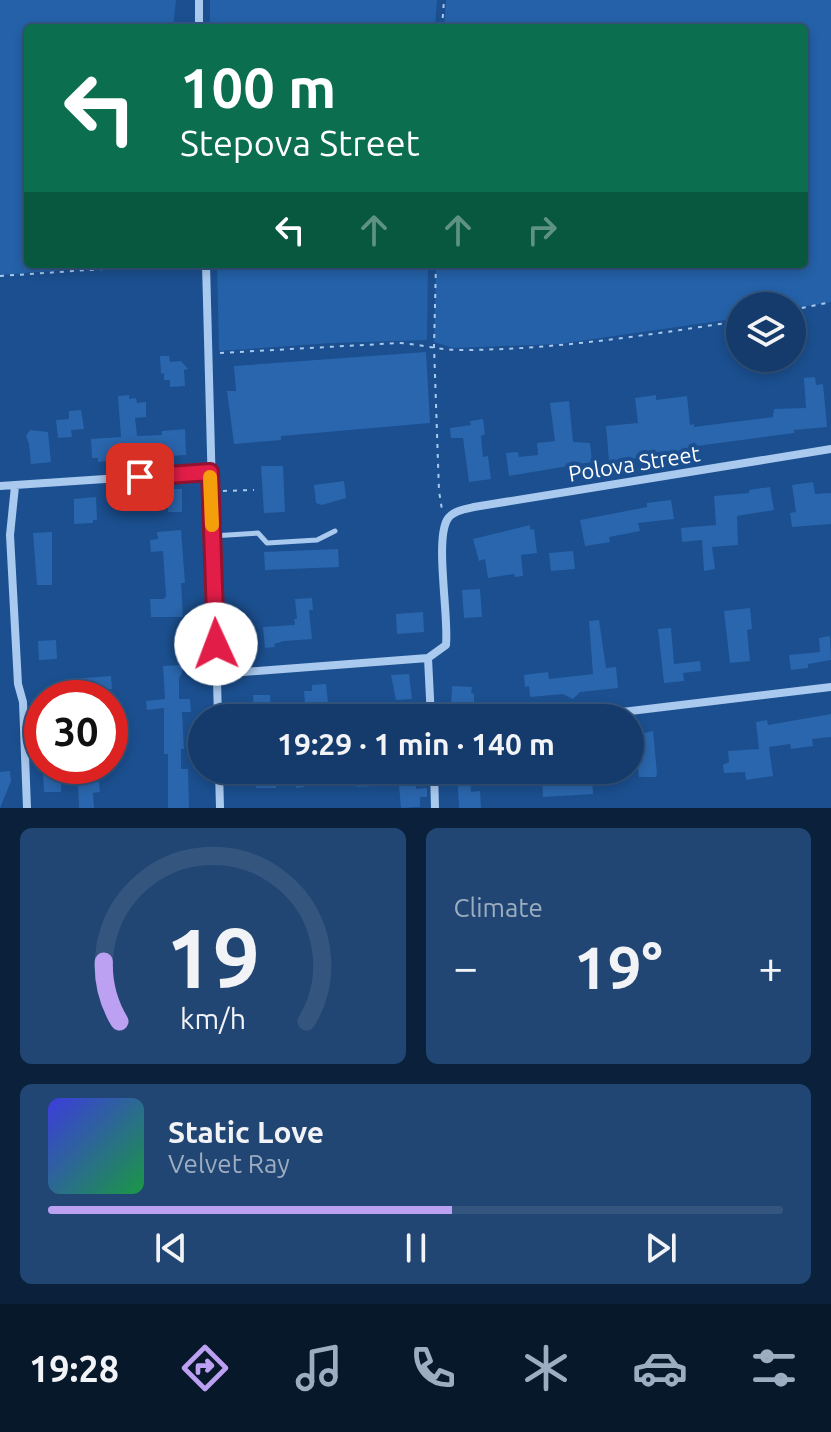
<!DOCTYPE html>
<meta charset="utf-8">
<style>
body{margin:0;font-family:Ubuntu,sans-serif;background:#214673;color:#f1f3f6;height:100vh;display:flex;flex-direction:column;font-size:30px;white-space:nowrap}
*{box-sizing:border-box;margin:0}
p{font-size:26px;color:#9dadc1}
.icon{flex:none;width:44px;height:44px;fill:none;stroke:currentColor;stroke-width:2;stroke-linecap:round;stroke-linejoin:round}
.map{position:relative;height:808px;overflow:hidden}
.sheet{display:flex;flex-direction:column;gap:20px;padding:20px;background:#0b203b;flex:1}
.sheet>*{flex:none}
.banner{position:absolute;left:24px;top:24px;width:784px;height:244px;border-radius:8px;box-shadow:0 4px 12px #0003,0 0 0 2px #33557e;background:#0b6e4f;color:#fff;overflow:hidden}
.tools{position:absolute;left:726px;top:292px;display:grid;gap:16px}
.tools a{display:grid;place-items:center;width:80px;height:80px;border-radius:50%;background:#143b6b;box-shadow:0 4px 12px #0003,0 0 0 2px #33557e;font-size:40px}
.speed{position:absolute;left:24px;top:680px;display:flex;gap:16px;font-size:40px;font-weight:700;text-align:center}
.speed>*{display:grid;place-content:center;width:104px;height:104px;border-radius:50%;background:#143b6b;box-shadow:0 4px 12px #0003,0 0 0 2px #33557e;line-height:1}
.speed .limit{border:12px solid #d22;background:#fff;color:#111}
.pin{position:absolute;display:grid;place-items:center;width:68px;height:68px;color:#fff;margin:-34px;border-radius:16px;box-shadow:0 4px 12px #0006}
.me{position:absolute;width:88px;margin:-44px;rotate:358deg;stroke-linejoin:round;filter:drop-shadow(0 0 6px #0008)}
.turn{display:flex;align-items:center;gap:28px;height:168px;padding:0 24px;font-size:36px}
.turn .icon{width:104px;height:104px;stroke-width:2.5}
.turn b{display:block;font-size:56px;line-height:68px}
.lanes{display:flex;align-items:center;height:76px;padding:0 24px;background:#0003;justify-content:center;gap:40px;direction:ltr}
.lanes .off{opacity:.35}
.big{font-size:60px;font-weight:700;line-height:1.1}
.sheet .widget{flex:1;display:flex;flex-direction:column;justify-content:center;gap:12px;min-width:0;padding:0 28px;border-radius:12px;background:#214673}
.sheet .dial{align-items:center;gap:0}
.dial svg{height:208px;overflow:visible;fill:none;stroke:#33557e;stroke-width:7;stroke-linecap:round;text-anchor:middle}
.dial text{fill:#f1f3f6;stroke:none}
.song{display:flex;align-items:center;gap:24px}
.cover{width:96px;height:96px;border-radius:12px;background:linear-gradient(135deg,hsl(240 70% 55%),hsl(140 70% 35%))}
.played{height:8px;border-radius:4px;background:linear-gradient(90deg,#bca0f2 55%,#33557e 55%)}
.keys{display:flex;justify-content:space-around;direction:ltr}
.heat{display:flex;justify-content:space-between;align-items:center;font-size:44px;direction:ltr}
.sheet .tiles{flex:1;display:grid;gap:20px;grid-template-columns:1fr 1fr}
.widget:last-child{grid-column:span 2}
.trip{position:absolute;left:188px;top:704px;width:456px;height:80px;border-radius:40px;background:#143b6b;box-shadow:0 4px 12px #0003,0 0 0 2px #33557e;font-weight:700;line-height:80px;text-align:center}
.tab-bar{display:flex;height:128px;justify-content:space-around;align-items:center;background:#08182b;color:#9dadc1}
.tab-bar .icon{width:56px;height:56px}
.tab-bar .active{color:#bca0f2}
.tab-bar b{font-size:36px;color:#f1f3f6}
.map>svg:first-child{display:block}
.green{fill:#2461a8}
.building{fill:#2a66ad}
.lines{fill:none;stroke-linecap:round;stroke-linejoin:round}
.path{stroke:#a9c9ee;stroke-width:2;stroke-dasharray:4 6;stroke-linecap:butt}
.service{stroke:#a9c9ee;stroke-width:5}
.minor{stroke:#a9c9ee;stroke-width:8}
.route-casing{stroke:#92132f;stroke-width:20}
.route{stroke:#e11d48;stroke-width:14}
.slow{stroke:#f59e0b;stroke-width:14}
.labels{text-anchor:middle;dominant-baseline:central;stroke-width:8;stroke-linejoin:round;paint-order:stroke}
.street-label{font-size:22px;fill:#fff;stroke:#1b4f8f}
</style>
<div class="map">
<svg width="831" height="808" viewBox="0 0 831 808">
<rect width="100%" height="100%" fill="#1b4f8f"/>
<path class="green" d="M0 0H176L173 28H28V264H141L0 275Z
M210 0H437L435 28H210Z
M446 0H831V302L792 309V306H740V318L558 344 453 348 434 342 436 264H804V28H444Z
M217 264H428L427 340 332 343 219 351Z"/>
<path class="building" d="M426 352 430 423 281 436V440L234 444 227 391H236L234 366Z
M160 356H169L170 362 181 361 188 369 184 370 185 386 170 387V380H164V373L161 374Z
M815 377 816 385 823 384 827 427 794 430V433L697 446V450L656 452V456L609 461 606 426 638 423 635 398 656 395V400L687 396 690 425 694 424V427L741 421 773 417 774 409 806 408 804 378Z
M129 395V399L136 398 137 403 146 402V417L135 418 137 436 162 435V431L185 429 186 455 127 459V446L107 461 98 462V458H92L91 439 121 437 118 396Z
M569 401 573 442 590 443 592 462 509 476 506 453 518 452 519 457 538 455 537 443 555 441 550 403Z
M81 410 84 429 71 430 72 437 58 438 56 420 69 419V411Z
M483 419 485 434 481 436 483 457 488 456 491 479 469 482 463 438H451L450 428 471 425 470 421Z
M30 430 48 432 51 462 31 464 29 444 26 436Z
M261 466H283L285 512 264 513Z
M344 481 346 498 322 505 316 503 314 485Z
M813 482 815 494 831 493V524L792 527 790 513 796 512 792 485Z
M770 487 774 510 737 516 738 545 712 547 715 569 704 571 702 540 682 542 681 528 716 525 714 496 749 493V490Z
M167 489H182V512H168V504L158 499 167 496Z
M96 497 97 520H93V523L74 524V499Z
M671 500 674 519 638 523 640 531 609 537 610 542 585 546 580 520 647 507V503Z
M530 525V530L534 529 537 553 521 555 523 576 515 577 514 574 488 578 485 559 479 561 473 539Z
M181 530 185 583H181L183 617H151L150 599H164L166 596 163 551 151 552 150 540 158 539 157 532Z
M52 532V585H37L33 533Z
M338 549 339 567 265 570 264 552Z
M573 551 575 569 551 571 549 553Z
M480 589 482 617 464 618 462 590Z
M312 598 313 610H309L312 639 284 641 274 644 275 647 265 648 263 627 295 625 294 619H297L295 599Z
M750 608 752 629 747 630 750 661 730 663 724 611Z
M423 612 424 632 397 634 396 614Z
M599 620 606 668 616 667 618 688 580 692 573 699 563 694 530 697 529 686 525 687 524 675 548 672 549 679 593 674 589 621Z
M671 628 674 664 700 661 701 671 683 673 684 681 664 683 658 629Z
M830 636 831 660 808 664V668L791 670 789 655 820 652 819 638Z
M56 640 57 659 39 660 38 641Z
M182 665V674L179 678V699H190L191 712H182L184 749H181V769H188L189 808H168V754H164V708L147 710 146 701 165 699 163 666Z
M409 674 412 699 396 700 391 675Z
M111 676 112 689H100L101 698H71L70 679Z
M326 684 328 702 305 703 304 691H312V685Z
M452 686 472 687 471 693 474 694V709H451Z
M253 695H270L271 713 254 714Z
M831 714V737L812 739 813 746 791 749 790 744 769 747 773 776 746 780 745 772 724 773 723 765 729 762 728 751 759 749 756 722 767 720 768 725Z
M653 731 657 774 656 777H639L635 739 645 738 644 733Z
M255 770H306V782L304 787 296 788V782L276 783V788H256Z
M393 770H415L416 789 427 788V797H420V807L401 808 399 785 357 787V773Z
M457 770H470L471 792 480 791 481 808H459Z
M10 771 11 781 0 808V772Z
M69 772V782L61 783V792H44L43 773Z
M559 776 560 781 592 777 593 794 543 797 542 777Z
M99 782 100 792 93 793 94 808H79L78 783Z"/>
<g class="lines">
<path class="path" d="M442 28 444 0
M436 264 434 346 439 491 442 510
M0 276 178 264
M792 310 831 302
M220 353 399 343C420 344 439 350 459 350 554 350 647 335 740 321
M223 491 254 490"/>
<path class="service" d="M212 536 258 533 267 543 317 540 335 531"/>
<path class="minor" d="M199 0V28
M206 264 218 718
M0 486 210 472
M15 486 10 535 18 684 23 702 27 808
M428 658 446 645C449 616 435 542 447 520 452 511 465 509 474 507L831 449
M217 674 428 658 431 718
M572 718 831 687
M219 770 220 808
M434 770 435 808"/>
</g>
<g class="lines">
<g class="route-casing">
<path id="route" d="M140 477 210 472 216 644"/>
</g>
<use href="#route" class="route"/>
<path class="slow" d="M210 477 212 525"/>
</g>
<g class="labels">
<g class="street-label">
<text transform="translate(634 463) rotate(-9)">Polova Street</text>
</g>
</g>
</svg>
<div class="tools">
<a><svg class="icon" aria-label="layers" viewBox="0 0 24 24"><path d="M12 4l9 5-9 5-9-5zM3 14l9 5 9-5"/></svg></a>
</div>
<div class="speed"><div class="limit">30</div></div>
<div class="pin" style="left:140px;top:477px;background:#d93025"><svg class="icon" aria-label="arrive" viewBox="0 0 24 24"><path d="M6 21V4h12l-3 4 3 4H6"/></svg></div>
<svg class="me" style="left:216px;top:644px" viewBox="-20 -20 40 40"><circle r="19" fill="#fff"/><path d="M0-13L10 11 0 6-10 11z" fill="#e11d48"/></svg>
<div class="trip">19:29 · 1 min · 140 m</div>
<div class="banner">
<div class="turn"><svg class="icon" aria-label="left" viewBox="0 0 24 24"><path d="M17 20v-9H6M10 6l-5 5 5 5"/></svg><div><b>100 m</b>Stepova Street</div></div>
<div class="lanes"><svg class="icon" aria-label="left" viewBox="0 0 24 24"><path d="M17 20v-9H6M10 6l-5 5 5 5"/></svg><svg class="icon off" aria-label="ahead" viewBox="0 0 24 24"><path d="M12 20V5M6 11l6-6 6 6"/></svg><svg class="icon off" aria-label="ahead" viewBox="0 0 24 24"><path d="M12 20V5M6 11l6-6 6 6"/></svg><svg class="icon off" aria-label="right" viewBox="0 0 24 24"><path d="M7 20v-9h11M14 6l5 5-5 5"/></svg></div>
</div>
</div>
<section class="sheet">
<div class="tiles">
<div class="widget dial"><svg viewBox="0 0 100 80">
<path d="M14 69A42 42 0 1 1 86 69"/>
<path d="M14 69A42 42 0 0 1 8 46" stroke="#bca0f2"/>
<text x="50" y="56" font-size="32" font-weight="700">19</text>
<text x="50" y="72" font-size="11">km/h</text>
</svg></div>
<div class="widget"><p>Climate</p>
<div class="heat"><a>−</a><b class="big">19°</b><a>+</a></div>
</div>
<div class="widget">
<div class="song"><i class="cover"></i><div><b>Static Love</b><p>Velvet Ray</p></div></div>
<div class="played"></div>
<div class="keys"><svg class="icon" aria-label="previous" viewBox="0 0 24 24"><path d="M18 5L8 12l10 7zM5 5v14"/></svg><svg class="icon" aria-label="pause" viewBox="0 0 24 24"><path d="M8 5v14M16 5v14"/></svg><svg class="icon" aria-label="next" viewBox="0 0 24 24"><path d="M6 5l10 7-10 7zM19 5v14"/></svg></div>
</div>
</div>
</section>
<nav class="tab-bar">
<b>19:28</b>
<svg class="icon active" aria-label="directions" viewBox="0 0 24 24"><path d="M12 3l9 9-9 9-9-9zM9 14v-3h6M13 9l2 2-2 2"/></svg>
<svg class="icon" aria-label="music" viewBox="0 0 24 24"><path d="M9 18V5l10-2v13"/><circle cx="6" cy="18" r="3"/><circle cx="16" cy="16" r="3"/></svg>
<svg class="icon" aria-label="phone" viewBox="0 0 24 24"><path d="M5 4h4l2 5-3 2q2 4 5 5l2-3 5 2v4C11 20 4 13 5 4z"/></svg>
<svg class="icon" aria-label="climate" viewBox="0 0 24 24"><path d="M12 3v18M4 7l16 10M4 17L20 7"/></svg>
<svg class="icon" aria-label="car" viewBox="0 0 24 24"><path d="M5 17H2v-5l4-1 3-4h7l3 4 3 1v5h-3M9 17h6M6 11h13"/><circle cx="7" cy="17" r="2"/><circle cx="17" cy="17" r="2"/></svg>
<svg class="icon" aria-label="filters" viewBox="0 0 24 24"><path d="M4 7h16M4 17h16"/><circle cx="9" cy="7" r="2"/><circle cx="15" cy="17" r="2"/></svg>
</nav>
